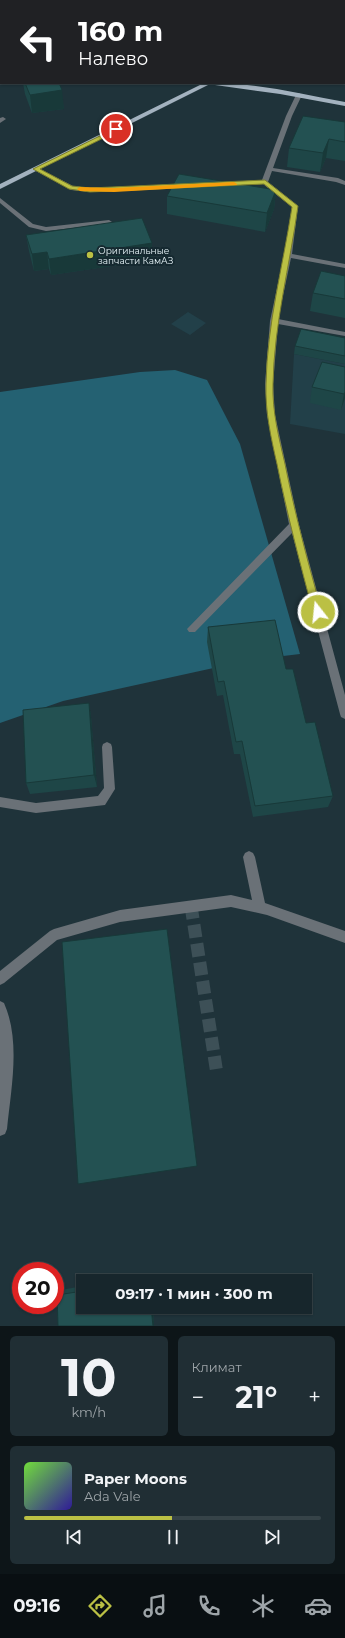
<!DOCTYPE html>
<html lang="ru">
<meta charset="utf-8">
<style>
body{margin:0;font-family:Montserrat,sans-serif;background:#202e34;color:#f1f3f6;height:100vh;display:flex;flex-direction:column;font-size:15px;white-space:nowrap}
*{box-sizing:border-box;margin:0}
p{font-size:13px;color:#9ea5a9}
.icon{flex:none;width:22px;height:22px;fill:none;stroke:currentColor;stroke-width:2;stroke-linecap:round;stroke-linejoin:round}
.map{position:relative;height:1326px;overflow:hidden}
.side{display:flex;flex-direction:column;gap:10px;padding:10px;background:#0d1518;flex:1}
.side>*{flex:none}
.hud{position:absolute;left:0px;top:0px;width:345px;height:84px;box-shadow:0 1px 3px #0004,0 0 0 1px #364348;background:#202124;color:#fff;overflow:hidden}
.speed{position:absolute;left:12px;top:1262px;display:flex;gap:8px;font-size:20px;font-weight:700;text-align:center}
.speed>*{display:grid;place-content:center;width:52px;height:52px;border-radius:50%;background:#17262c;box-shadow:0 1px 3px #0004,0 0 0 1px #364348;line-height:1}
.speed .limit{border:6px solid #d22;background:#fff;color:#111}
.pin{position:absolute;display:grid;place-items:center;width:34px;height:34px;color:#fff;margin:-17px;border:2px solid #fff;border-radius:50%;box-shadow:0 1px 4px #0007}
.me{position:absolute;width:44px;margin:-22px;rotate:344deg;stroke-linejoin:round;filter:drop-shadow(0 0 3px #0008)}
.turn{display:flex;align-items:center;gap:14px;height:84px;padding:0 12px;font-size:18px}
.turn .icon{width:52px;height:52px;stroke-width:2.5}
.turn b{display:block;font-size:28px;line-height:34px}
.big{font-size:30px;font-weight:700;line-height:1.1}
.side .card{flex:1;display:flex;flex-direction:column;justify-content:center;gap:6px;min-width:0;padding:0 14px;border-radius:6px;background:#202e34}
.side .dial{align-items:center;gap:0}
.dial b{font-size:52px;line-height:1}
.song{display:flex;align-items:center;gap:12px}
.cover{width:48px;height:48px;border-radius:6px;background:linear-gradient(135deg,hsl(100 70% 55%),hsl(250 70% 35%))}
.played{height:4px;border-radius:2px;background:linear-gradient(90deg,#bbc044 50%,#364348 50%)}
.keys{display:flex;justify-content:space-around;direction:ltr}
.heat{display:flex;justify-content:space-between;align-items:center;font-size:22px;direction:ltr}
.side .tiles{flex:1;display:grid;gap:10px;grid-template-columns:1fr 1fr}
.card:last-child{grid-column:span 2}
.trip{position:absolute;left:76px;top:1274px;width:236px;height:40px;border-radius:0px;background:#17262c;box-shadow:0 1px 3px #0004,0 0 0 1px #364348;font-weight:700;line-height:40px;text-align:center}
.tabs{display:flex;height:64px;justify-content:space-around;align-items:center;background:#090f12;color:#9ea5a9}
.tabs .icon{width:28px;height:28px}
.tabs .active{color:#bbc044}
.tabs b{font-size:18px;color:#f1f3f6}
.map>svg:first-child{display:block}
.built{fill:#224049}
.green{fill:#246172}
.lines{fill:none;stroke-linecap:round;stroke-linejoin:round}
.minor-tunnel{stroke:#3d5057;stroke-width:13;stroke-dasharray:13 6;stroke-linecap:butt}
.minor{fill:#6a7177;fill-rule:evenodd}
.major{fill:#a3b2bf;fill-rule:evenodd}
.wall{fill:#1e4647}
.shaded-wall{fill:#183939}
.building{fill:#235152;stroke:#183939}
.route{fill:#bbc044;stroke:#7a7d2c}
.slow{fill:#f59e0b}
.poi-dot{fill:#bbc044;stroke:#152930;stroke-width:1.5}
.labels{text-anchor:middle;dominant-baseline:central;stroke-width:4;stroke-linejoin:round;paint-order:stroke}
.far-poi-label{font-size:9px;fill:#e9f6fa;stroke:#152930;text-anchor:start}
</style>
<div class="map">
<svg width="345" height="1326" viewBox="0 0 345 1326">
<rect width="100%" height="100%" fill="#1f333a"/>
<path class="built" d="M188 312 206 323 190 335 171 324Z
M294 354 345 364V434L290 424Z"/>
<path class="green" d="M175 370 207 380 240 444 300 654 250 660 63 701 0 723V392L140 372Z"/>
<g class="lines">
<path class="minor-tunnel" d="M191 906 217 1074"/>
<path class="minor" d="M1 0H7L8 1H2Z
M344 29H345V33H344Z
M1 52V56L0 57V53Z
M299 93 302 95 292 116 273 168 338 178 345 181V185L336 182 272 171 268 182 298 206 292 254 345 264V268L291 258 278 319 345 332V336L278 324 273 384 275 415 299 525 345 695V719L341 717 340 714 292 533 195 632H189L187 629 289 524 267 415 265 384 270 321 284 255 292 207 263 184 225 186 222 184 225 182 262 180 286 116 296 95Z
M3 117 6 119 0 123V118Z
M36 167 73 186 90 188 185 184 188 186 185 188 90 192 71 190 34 170 33 169Z
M0 198 33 224 46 227 109 220 112 222 109 224 46 231 29 227 0 203Z
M107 742 111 744 112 747 115 789 105 805 36 813 0 807V797L36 803 98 796 104 788 102 747 103 744Z
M249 851 253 853 255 857 265 903 345 931V943L267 915 231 907 120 922 57 940 4 983 0 985V971L50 931 54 929 120 910 231 895 252 900 243 857 245 853Z
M0 1001 4 1003C21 1041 11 1089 7 1129L5 1134 0 1136Z"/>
<path class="major" d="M345 14V18L344 19V15Z
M0 79H1V83H0Z
M204 83H212L0 189V184Z
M212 83C257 83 301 94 345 102V106L280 94 215 85Z"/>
</g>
<path class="wall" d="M345 61V80H344V63Z
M23 83H59L64 109 32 113 25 94Z
M345 122V161L326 158 320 172 287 167 289 148Z
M276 190 274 209 265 232 167 214V196Z
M26 235 152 260 51 275 49 269 34 271 29 251Z
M345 276V318L310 311 313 293Z
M345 338V364L294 354 295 346Z
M345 367V398L341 410 310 403 312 387Z
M208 627 286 669 333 796 328 807 253 817 240 754H234L223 695 217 696 207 642Z
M89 703 91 717 97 787 30 794 26 783Z
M150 1277 151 1281H122Z
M83 1286V1307H153L154 1326H58L57 1295 61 1290Z"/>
<path class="shaded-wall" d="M345 43V55L344 56V44Z
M62 90 64 109 32 113 30 95Z
M329 139 326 158 320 172 323 153Z
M276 190 274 209 265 232 267 213Z
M152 243V260L51 275 49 259Z
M47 252 49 269 34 271 32 254Z
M345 392V398L341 410 344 394Z
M89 703 91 717 97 787 94 775Z
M151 1307H153L154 1326H153Z"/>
<path class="building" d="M344 32H345V43L344 44Z
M345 61V72H344V63Z
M25 83H59L62 90 30 95Z
M303 116 345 122V142L329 139 323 153 289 148Z
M179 174 276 190 267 213 167 196Z
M142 218 152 243 49 259 47 252 32 254 26 235Z
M321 271 345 276V299L313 293Z
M301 329 345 338V356L295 346Z
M322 362 345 367V392L344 394 312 387Z
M275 620 286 669H293L306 723 315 722 333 796 255 806 242 741 236 742 224 681 218 682 208 627Z
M89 703 94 775 26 783 23 710Z
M167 929 197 1166 78 1184 62 942Z
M83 1291V1307H151L153 1326H58L57 1295Z"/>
<path class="route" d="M116 128H118V131L40 169 72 186 90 188 265 180 298 206C290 265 274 324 273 384 272 411 279 438 285 464 295 514 308 563 322 612L321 614 318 615 313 612C300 563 287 514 277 464 271 438 265 411 266 384 267 324 283 266 292 207L264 184 90 192 69 189 33 169Z"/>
<path class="slow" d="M234 182 237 184V185L114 192 80 191 77 189 80 187 114 188Z"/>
<circle class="poi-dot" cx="90" cy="255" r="4"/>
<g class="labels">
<g class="far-poi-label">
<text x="98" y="250">Оригинальные<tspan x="98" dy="10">запчасти КамАЗ</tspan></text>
</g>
</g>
</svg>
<div class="speed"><div class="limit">20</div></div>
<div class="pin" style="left:116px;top:129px;background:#d93025"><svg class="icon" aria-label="arrive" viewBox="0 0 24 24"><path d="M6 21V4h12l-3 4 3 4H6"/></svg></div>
<svg class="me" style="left:318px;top:612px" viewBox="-20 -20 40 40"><circle r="17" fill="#bbc044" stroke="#fff" stroke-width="3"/><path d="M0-11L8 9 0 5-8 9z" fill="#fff"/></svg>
<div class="trip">09:17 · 1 мин · 300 m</div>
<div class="hud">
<div class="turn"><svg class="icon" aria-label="left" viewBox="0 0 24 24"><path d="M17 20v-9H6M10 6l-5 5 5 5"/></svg><div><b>160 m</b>Налево</div></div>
</div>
</div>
<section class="side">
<div class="tiles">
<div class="card dial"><b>10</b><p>km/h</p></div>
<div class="card"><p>Климат</p>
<div class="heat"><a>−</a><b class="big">21°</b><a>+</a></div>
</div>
<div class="card">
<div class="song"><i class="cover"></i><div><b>Paper Moons</b><p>Ada Vale</p></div></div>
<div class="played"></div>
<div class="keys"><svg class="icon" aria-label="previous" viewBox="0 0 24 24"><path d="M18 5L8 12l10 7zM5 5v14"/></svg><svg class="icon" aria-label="pause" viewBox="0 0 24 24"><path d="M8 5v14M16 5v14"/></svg><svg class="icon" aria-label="next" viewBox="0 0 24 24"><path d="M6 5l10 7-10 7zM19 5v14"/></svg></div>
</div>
</div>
</section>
<nav class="tabs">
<b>09:16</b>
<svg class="icon active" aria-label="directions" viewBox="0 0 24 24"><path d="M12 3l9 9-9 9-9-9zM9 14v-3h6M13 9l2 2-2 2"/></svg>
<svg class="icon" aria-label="music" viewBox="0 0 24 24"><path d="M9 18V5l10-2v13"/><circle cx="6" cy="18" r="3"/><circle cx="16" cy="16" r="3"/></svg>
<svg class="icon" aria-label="phone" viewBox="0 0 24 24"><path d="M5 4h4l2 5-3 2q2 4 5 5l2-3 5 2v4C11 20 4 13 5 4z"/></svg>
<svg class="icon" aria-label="climate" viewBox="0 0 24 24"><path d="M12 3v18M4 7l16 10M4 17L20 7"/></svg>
<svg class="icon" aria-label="car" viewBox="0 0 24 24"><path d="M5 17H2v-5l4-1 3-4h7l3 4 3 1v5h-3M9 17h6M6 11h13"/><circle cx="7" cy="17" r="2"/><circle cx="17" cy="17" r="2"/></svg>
</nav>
